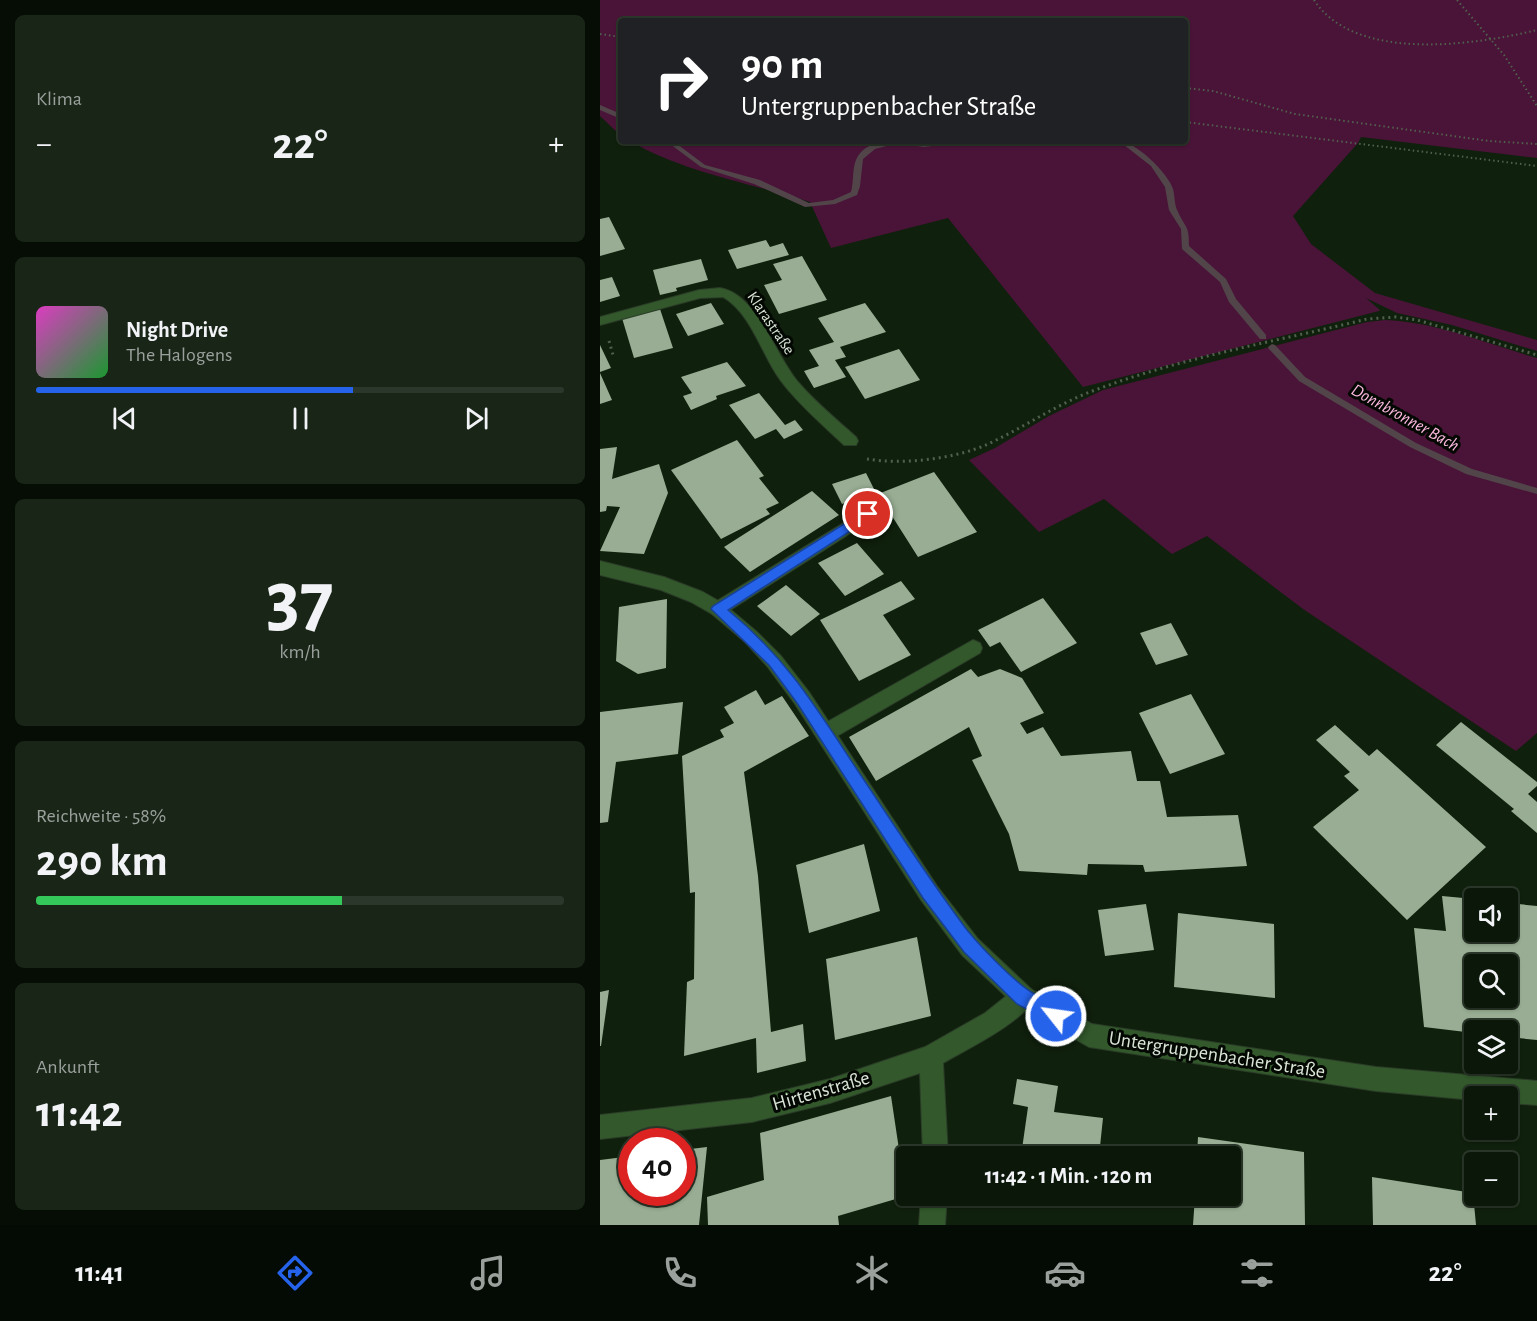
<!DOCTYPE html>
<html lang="de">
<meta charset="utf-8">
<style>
body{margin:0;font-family:"Alegreya Sans",sans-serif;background:#192517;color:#f1f3f6;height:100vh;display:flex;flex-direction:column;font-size:22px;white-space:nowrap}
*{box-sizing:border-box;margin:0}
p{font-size:20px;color:#9aa09c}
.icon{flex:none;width:33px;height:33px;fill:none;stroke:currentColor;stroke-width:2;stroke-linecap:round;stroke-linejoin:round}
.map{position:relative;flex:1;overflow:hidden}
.details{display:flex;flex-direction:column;gap:15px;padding:15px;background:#060d05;width:600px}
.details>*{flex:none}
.top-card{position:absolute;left:18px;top:18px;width:570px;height:126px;border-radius:6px;box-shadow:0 2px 4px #0004,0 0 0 2px #2b372a;background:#202124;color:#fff;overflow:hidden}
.controls{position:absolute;left:864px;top:888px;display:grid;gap:12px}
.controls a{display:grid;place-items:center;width:54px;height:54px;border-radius:6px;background:#0b1809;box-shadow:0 2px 4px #0004,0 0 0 2px #2b372a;font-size:30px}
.speed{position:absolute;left:18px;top:1128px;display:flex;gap:12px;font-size:30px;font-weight:700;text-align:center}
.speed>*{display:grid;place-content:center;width:78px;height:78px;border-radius:50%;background:#0b1809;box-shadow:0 2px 4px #0004,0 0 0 2px #2b372a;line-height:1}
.speed .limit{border:9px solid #d22;background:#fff;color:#111}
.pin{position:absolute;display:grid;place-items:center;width:51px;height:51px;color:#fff;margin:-26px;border:3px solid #fff;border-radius:50%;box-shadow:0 2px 6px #0007}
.me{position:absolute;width:66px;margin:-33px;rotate:300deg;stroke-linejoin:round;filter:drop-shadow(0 0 4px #0008)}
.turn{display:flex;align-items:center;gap:21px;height:126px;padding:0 24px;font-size:27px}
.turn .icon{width:78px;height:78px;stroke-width:2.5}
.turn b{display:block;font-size:42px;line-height:51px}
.big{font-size:45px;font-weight:600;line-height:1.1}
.details .widget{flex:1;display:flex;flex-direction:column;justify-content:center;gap:9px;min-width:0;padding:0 21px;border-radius:9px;background:#192517}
.details .dial{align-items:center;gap:0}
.dial b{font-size:78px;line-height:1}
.song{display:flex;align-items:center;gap:18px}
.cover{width:72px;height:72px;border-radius:9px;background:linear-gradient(135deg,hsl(310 70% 55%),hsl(130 70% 35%))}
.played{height:6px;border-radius:3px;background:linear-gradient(90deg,#2563eb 60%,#2b372a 60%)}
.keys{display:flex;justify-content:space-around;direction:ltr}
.heat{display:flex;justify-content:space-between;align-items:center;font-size:33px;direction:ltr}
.charge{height:9px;border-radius:4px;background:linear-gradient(90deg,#34c759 58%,#2b372a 0)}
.trip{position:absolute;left:296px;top:1146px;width:345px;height:60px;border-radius:6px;background:#0b1809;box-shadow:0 2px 4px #0004,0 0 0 2px #2b372a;font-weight:600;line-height:60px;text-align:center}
.tabs{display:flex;height:96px;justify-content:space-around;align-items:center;background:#040a04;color:#9aa09c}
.tabs .icon{width:42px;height:42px}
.tabs .active{color:#2563eb}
.tabs b{font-size:27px;color:#f1f3f6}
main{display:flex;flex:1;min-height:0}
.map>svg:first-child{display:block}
.green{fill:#4a1438}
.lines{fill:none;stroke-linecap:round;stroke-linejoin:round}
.stream{fill:#52454a;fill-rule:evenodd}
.building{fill:#98ad93;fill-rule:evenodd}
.service-casing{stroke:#2b3c28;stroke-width:2}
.minor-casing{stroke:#2b3c28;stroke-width:2}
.tertiary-casing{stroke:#2b3c28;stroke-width:2}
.path-far1{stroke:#51604e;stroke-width:2;stroke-dasharray:1.5 3;stroke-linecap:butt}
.path{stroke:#51604e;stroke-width:3;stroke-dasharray:2 4;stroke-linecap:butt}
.service{fill:#32582b;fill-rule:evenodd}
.minor{fill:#32582b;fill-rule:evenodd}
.tertiary{fill:#32582b;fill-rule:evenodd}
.route{fill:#2563eb;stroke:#184099;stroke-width:1.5}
.labels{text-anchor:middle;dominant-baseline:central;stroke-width:6;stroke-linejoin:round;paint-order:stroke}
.street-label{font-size:16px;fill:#dae5d7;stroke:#030802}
.water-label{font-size:18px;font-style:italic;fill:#fbb7df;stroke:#030802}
.near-street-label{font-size:20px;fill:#dae5d7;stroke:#030802}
</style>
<main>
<section class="details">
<div class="widget"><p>Klima</p>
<div class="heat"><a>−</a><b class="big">22°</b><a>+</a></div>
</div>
<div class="widget">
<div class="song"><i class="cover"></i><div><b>Night Drive</b><p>The Halogens</p></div></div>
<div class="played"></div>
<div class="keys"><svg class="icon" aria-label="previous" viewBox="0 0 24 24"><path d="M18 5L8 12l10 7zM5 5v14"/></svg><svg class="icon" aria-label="pause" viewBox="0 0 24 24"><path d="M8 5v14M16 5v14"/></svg><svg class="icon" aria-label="next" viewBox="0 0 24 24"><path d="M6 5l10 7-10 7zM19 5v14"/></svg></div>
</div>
<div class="widget dial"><b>37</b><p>km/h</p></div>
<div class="widget"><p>Reichweite · 58%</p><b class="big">290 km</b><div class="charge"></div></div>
<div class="widget"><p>Ankunft</p><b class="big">11:42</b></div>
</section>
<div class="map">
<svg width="937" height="1225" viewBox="0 0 937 1225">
<rect width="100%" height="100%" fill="#0f200c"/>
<path class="green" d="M0 0H937V158L761 137 758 143 693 216 711 244 775 293 937 340V351L852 325 797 313 766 298 780 310 779 311 483 387 348 218 231 248 210 202C151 183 85 173 30 141H585V21H21V136L0 116Z
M785 320C837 322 888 344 937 358V733L916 751 703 609 607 536 572 554 504 499 439 532 369 460 395 448 449 416 503 390 767 322Z"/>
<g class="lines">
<path class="stream" d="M0 105 21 114V119L0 110Z
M66 141H73L105 165 160 180 209 203 233 200 251 192C254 181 252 170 256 160 267 135 303 142 323 143 335 143 348 141 360 141L357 143 324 147 298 143 275 149 263 159 260 186 257 195 235 204 205 207 154 184 101 167Z
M519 141C535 141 568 173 573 189 575 196 574 205 578 212 586 229 589 225 589 246L626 279 636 299 666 335V339H660L629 302 620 282 582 249 581 229 569 210 565 187 551 166Z
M672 344 675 345 705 377 816 443 872 469 937 488V494L866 474 810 447 699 381 669 349 668 347Z"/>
</g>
<path class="building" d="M9 217 25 249 0 256V219Z
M166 240 170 247 183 243 189 255 137 269 128 250Z
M202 256 227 300 179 314 164 285 182 280 173 264Z
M101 259 108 280 76 288 77 291 60 295 53 270Z
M12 277 20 296 0 302V280Z
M111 303 124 324 88 336 76 314Z
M265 303 286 332 240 347 246 357 235 360 246 377 214 388 204 371 219 366 209 350 234 342 218 318Z
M60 309 73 348 34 358 22 318Z
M0 345 11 368 0 372Z
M299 349 320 380 265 399 245 367Z
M127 362 146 386 116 396 117 399 91 410 83 396 92 393 81 377Z
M0 373 12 400 0 404Z
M159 393 185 425 195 420 203 430 184 439 176 429 155 439 129 405Z
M137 440 164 476 159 478 179 503 166 509 170 514 121 539 71 470Z
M17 447 12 479 59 464 68 493 44 554 0 551 20 507 7 506 6 511 0 512V449Z
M334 472 377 532 318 557 278 494Z
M266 473 276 493 242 504 232 484Z
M212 491 239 515 150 572 124 547Z
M257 543 284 574 245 596 218 563Z
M301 581 315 599 283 615 311 655 259 681 220 620Z
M186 585 220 614 191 636 157 606Z
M443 598 477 643 421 672 400 642 390 647 378 630Z
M67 599 66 668 38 674 16 661 19 607Z
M571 623 588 655 556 665 540 633Z
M371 669 378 677 400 669 422 678 444 713 420 723 427 734 443 727 461 756 531 751 537 781H560L567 817 638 815 647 866 545 872 543 865 488 864 487 875 419 871 409 834 372 760 382 756 369 727 276 781 249 737Z
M156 690 165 705 182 696 209 736 144 772 158 876 171 1032 203 1024 206 1061 157 1073 156 1038 84 1056 87 982 94 979 95 892 90 893 82 756 124 737 120 730 134 723 124 707Z
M591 694 625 754 570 774 539 713Z
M83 702 78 754 16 762 8 822 0 823V712Z
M861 722 937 782V786L928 794 937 802V833L911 811 914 809 836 745Z
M735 725 769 756 777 749 886 847 807 920 713 827 759 790 744 776 750 772 716 740Z
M264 844 280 911 209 933 196 865Z
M842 896 874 899V932H908V903L937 906V1040L908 1037V1030H874V1033L824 1027 814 928 846 931ZM874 964H908V998H874Z
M546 904 554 950 505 956 498 910Z
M578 913 674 924 675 998 574 987Z
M317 937 331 1016 235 1040 226 959Z
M9 990 1 1046H0V992Z
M417 1079 458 1086 454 1112 503 1118 499 1156H421L428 1107 413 1104Z
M291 1096 306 1196 238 1216 239 1225H108L107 1197 164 1180 160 1133Z
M598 1137 704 1152 705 1225H593L595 1196H630V1156H597Z
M107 1147 99 1225H0V1160L32 1156V1192H82V1150Z
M772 1177 873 1193 876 1225H773Z"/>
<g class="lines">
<g class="service-casing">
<path id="service" d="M268 508 274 510 276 514 274 518 124 614 118 616 112 614 109 609 112 604Z
M373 640 380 643 382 648 380 653 232 739 225 742 218 739 215 733 218 727Z"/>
</g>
<g class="minor-casing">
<path id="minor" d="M120 288C157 294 175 355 198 382 215 402 236 419 256 437L258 441 256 445H244C223 425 199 405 181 381 162 356 152 314 123 297L100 298 0 325V317L99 290Z
M423 985 431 989 435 997C424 1022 367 1049 343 1063L348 1156H323L320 1073 230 1103 152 1122 0 1139V1115L152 1098 230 1079 325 1047 385 1013 415 989Z
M321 1196H347L345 1225H319Z"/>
</g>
<g class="tertiary-casing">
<path id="tertiary" d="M0 561 64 577 103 592 124 604 157 632 181 656 209 692 337 886 378 939 431 989 492 1024 776 1067 937 1081V1105L908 1103V1096H874V1100L776 1091 489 1047 415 1005 362 955 321 900 195 704 167 666 145 642 112 614 91 602 61 590 0 575Z"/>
</g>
<path class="path-far1" d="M714 0C755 63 875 45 937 30
M857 0 904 55 937 106
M0 34 21 37
M585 88 613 91 695 114 889 141 937 144
M585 122 937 166"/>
<path class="path" d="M9 341 13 355
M267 459C302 465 355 459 388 444 425 427 458 403 498 389 584 357 678 341 767 319L796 317 817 320 937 355"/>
<use href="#service" class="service"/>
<use href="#minor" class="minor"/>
<use href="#tertiary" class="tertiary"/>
</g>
<path class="route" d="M268 509 272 510 274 514 272 517 128 610C185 657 214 704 254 765 291 820 327 877 367 930 381 947 414 982 433 993 443 999 460 1005 465 1016L463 1023 456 1025 417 1004 364 952 323 898 197 703 169 665 111 609 113 606Z"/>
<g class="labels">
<g class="street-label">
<text transform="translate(171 323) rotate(56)">Klarastraße</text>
</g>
<g class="water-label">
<text transform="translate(805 418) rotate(29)">Donnbronner Bach</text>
</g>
<g class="near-street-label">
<text transform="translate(617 1055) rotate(9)">Untergruppenbacher Straße</text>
<text transform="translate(221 1091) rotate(-16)">Hirtenstraße</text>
</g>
</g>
</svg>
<div class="controls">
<a><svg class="icon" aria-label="sound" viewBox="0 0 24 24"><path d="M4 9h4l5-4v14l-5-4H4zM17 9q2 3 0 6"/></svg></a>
<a><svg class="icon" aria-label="search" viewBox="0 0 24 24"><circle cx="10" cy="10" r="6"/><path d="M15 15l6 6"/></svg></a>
<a><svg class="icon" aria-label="layers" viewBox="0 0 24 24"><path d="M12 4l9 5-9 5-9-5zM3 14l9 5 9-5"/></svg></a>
<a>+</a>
<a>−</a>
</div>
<div class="speed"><div class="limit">40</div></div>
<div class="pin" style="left:268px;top:514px;background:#d93025"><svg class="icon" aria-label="arrive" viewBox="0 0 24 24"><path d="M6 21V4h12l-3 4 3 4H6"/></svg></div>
<svg class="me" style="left:456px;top:1016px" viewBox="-20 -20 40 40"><circle r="17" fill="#2563eb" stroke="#fff" stroke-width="3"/><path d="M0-11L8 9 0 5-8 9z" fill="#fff"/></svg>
<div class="trip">11:42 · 1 Min. · 120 m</div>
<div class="top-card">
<div class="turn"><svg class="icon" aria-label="right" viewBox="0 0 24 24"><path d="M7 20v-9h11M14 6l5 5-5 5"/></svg><div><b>90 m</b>Untergruppenbacher Straße</div></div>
</div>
</div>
</main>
<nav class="tabs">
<b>11:41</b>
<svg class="icon active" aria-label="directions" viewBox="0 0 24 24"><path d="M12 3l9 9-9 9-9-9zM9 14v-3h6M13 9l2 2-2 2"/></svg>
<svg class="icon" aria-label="music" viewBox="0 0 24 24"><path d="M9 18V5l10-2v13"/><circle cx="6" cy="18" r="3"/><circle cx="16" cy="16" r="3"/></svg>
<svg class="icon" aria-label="phone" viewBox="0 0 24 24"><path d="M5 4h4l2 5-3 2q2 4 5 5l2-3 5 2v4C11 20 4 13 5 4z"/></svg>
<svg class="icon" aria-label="climate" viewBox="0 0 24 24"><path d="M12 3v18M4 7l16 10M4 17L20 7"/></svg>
<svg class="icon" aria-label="car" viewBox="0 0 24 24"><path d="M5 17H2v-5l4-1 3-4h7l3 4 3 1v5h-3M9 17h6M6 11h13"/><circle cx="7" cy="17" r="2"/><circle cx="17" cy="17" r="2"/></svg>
<svg class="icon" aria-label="filters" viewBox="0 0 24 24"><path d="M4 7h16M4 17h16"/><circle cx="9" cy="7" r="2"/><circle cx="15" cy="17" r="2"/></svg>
<b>22°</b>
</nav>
